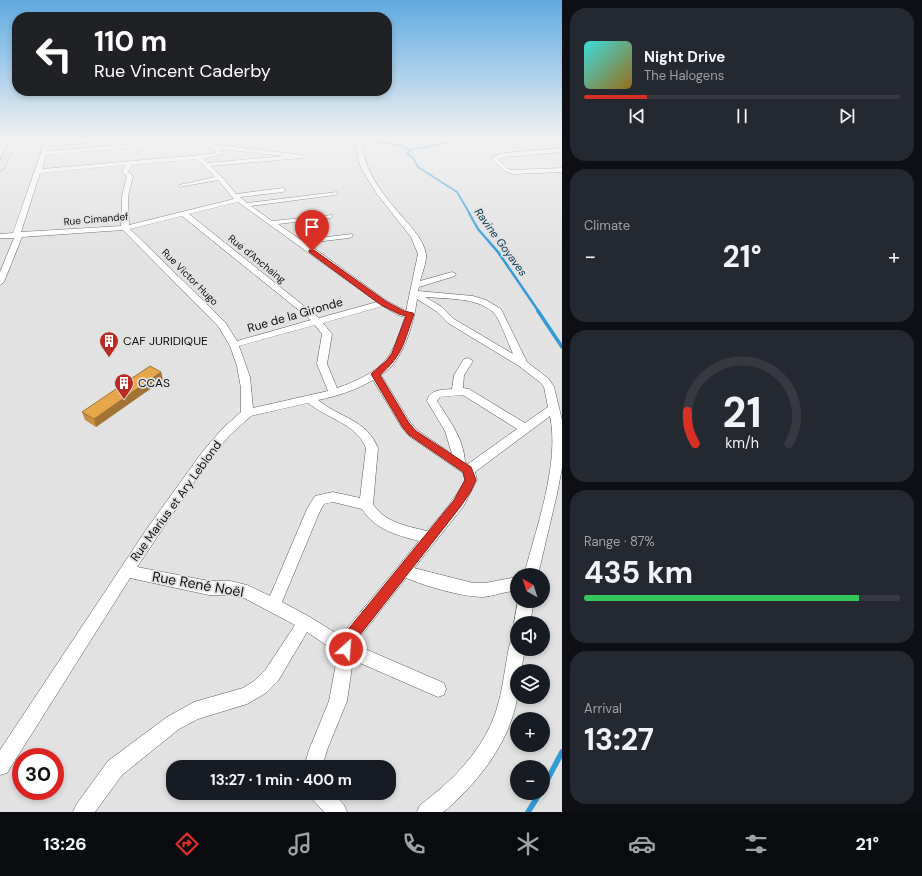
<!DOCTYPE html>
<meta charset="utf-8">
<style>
body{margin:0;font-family:"DM Sans",sans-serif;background:#242831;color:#f1f3f6;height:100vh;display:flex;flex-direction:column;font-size:15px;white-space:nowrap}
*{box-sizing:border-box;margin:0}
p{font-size:13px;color:#9ea1a6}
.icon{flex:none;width:22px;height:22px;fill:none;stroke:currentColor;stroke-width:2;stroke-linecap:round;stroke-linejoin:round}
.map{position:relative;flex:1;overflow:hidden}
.side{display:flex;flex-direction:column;gap:8px;padding:8px;background:#0d0f14;width:360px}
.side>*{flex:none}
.hud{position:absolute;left:12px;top:12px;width:380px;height:84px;border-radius:16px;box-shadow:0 2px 6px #0003;background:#202124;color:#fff;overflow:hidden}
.needle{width:26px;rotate:321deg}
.fabs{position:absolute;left:510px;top:568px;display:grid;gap:8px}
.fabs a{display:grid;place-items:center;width:40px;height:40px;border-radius:50%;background:#171b24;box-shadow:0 2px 6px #0003;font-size:20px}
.speed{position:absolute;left:12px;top:748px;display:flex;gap:8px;font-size:20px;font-weight:700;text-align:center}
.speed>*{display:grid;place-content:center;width:52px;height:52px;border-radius:50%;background:#171b24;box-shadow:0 2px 6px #0003;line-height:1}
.speed .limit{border:6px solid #d22;background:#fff;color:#111}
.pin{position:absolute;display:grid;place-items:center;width:34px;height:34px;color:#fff;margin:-41px -17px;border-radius:50% 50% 50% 0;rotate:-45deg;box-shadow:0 0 4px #0007}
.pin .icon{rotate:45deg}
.me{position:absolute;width:44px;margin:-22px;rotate:26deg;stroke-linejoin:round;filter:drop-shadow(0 0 3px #0008)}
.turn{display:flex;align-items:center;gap:14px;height:84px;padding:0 16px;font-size:18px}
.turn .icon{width:52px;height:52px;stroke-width:2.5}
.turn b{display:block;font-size:28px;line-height:34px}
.big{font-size:30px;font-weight:700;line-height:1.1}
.side .tile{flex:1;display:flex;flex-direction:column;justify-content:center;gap:6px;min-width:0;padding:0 14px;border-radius:16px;background:#242831}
.side .dial{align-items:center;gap:0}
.dial svg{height:104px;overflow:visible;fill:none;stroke:#363941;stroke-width:7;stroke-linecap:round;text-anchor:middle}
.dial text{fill:#f1f3f6;stroke:none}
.song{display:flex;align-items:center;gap:12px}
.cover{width:48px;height:48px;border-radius:6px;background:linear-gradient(135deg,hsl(180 70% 55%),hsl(40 70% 35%))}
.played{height:4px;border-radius:2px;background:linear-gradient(90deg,#d93025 20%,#363941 20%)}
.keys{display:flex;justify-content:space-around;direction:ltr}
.heat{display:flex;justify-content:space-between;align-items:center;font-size:22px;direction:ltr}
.charge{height:6px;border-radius:3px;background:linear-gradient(90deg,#34c759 87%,#363941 0)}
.trip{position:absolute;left:166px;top:760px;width:230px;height:40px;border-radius:16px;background:#171b24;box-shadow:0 2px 6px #0003;font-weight:700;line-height:40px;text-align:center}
.tabs{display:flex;height:64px;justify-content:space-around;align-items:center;background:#090b0e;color:#9ea1a6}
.tabs .icon{width:28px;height:28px}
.tabs .selected{color:#d93025}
.tabs b{font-size:18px;color:#f1f3f6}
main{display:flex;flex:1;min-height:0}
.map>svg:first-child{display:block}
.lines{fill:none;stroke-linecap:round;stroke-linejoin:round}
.stream-far3{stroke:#319ad7;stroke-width:2}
.stream-far2{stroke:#319ad7;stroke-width:2.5}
.stream-far1{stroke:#319ad7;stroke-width:3.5}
.stream{stroke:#319ad7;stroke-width:5.5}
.minor-casing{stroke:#59595a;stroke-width:1}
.secondary-casing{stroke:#59595a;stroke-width:1}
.minor{fill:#fff;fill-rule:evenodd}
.secondary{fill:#e4d7f1;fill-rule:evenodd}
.wall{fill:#c68f41}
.shaded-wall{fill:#a17435}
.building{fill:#e6a64c;stroke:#a17435}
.route{fill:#d93025;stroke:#8d1f18}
.labels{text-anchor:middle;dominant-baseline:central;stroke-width:3.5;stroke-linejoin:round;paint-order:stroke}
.far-street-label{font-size:10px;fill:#0e0e0f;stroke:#e2e2e3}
.far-water-label{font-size:11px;font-style:italic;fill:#05324b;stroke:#e2e2e3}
.street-label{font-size:12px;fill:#0e0e0f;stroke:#e2e2e3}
.poi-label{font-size:12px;fill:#0e0e0f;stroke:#e2e2e3;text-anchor:start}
.near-street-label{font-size:14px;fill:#0e0e0f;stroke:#e2e2e3}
</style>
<main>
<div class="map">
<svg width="562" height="812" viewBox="0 0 562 812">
<rect width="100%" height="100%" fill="#e2e2e3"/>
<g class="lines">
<path class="stream-far3" d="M352 138 402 146 410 150
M410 150 407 154 413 158 418 167 457 192 470 214
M410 150 461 140 518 138"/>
<path class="stream-far2" d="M469 213 478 229 498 252 539 312"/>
<path class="stream-far1" d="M538 311 562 347"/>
<path class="stream" d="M543 788 562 752
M528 812 540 793"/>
<g class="minor-casing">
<path id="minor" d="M46 138H52L50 142 104 138H129L126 140 49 146 47 151 187 140 183 138H192L216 145 304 155 305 156 302 158 211 166 222 177 236 194 283 188 286 190 283 192 240 197 247 203 337 192V194L335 195 251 206 272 221 332 215V217L330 218 278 224 301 240 352 234 353 236 349 238 307 243 387 301 406 311 418 254 411 237 377 194 361 168 356 150 355 138H361C364 174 383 194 405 220 413 229 424 241 426 254 427 262 422 273 420 281L452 272 456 274 455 276 419 287 418 291 473 296 486 300 501 309 527 362 549 379 554 387 562 420V468L557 494 538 575H524C536 528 560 464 550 416L475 472 477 480 463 507 414 568 473 583H485L517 577V591C505 591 494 596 483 597 462 597 425 586 406 578L357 641 356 645 444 683 446 689 444 695 438 697 353 660 347 701 327 750 322 767H304L309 750 329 701 338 653 307 632 278 681 266 693 247 704 198 719 179 729 122 775 95 812H73L76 805 108 761 167 717 194 702 243 688 254 681 266 669 295 625 244 598 230 595H209L130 578 7 773 0 775V750L146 530 203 451 222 429 241 412V388L237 366 230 346 218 326 123 230 22 237 4 282 0 285V272L14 238H0V234L13 233ZM195 142 213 148 217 152 211 154 42 169 46 155ZM220 149 284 156 208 163 203 159 223 154 224 153ZM197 159 215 177 179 185V187L218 180 234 199 129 225 128 196 133 176 128 172 132 165ZM125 165 122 172 127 176 122 196 121 226 21 232 40 173ZM238 202 377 302 319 318 189 214ZM182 216 311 320 237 341 225 322 130 229ZM425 297C446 299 476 297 493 312 499 317 509 345 513 354L454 319 442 307ZM417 299 436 311 448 323 519 366 541 383 544 387 548 407 525 423 469 389 463 388 464 375 473 361 468 358 464 359 454 375 452 389C442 390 430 389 427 401L445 431 452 454 417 430 410 422 381 375C403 362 414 323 417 299ZM383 306 398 315 405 317C401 328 397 342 391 352 381 371 357 381 337 388L327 364 332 334 323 323ZM315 325 322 334 317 364 328 391 253 408 250 377 239 346ZM373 380 402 428 409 436 463 473 465 480C455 499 441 515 427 531 407 526 385 523 373 504L378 448C366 419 340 418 318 400 338 396 356 390 373 380ZM463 395 517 429 468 464 465 462C464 439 449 420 437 401L440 397ZM308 403C326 418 357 424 366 448L360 498 333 492 315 496 307 509 270 596 247 585 230 581H209L137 567 211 457 230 435 251 416ZM333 502 362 509C375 530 397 535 419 541L344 632 342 637 310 617 282 602 320 511 324 504Z
M562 148V152L505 157 498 159 508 169 513 170 562 168V172L513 174 504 171 491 158 504 153Z
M518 601H534L530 623H517V628L514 623Z
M517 639V649H525L521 671H517C517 680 518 690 517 699 509 743 479 781 446 810L443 812H417L420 805C454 780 485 748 497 708 503 688 505 667 509 647L511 641Z
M310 793H333L344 805 347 812H324L313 800Z"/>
</g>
<g class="secondary-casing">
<path id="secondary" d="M11 138H19L4 169 0 171V161Z"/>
</g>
<use href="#minor" class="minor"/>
<use href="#secondary" class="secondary"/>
</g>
<path class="wall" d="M161 372 163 380 96 427 85 420 82 412Z"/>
<path class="shaded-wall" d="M161 372 163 380 96 427 94 419Z"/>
<path class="building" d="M150 366 161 372 94 419 82 412Z"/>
<linearGradient id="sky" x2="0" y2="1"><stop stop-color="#5faae1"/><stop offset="0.55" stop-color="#f2f2f2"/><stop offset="1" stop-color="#f2f2f2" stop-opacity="0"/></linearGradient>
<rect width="562" height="252" fill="url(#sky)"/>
<path class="route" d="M309 250H314L387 302 404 311 413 313 414 314C404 342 403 355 380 375L409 423 416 431 471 467 476 480 471 491 461 506 356 640 351 654 346 656 342 654 340 649 346 632 454 500 465 480 463 472 409 435 403 428 371 374 387 360 392 353 406 316 399 314 381 305 309 252Z"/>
<defs>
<g id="building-pin" transform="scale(1)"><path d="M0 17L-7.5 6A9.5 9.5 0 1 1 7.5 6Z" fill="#b92b21" stroke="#e2e2e3"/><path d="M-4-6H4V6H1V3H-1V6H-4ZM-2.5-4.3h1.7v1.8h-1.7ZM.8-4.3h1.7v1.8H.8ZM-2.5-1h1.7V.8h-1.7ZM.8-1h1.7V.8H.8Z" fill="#fff"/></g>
</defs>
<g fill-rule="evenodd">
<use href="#building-pin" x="109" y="341"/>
<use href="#building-pin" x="124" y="383"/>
</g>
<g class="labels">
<g class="far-street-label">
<text transform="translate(96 219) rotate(-5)">Rue Cimandef</text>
<text transform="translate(257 259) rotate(39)">Rue d'Anchaing</text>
<text transform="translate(190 277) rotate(45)">Rue Victor Hugo</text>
</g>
<g class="far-water-label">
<text transform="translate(501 242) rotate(54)">Ravine Goyaves</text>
</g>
<g class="street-label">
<text transform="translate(295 315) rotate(-16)">Rue de la Gironde</text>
<text transform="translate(176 501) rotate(-54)">Rue Marius et Ary Leblond</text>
</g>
<g class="poi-label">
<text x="123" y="341">CAF JURIDIQUE</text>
<text x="138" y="383">CCAS</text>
</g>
<g class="near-street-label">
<text transform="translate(198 584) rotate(10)">Rue René Noël</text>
</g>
</g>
</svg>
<div class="fabs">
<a><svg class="needle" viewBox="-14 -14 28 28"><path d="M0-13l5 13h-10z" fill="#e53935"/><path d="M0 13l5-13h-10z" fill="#9ea1a6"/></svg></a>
<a><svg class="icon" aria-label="sound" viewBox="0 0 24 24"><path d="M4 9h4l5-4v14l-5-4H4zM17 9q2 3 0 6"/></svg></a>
<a><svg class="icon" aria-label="layers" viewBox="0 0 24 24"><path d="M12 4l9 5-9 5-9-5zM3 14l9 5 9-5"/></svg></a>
<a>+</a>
<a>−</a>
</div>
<div class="speed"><div class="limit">30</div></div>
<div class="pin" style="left:312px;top:251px;background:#d93025"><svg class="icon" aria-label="arrive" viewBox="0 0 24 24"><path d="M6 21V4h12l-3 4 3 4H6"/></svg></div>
<svg class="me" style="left:346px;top:649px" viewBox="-20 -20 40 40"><circle r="17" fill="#d93025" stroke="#fff" stroke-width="3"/><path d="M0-11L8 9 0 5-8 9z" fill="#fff"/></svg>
<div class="trip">13:27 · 1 min · 400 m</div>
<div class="hud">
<div class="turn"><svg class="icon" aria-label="left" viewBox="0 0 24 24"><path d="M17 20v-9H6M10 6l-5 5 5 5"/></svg><div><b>110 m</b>Rue Vincent Caderby</div></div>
</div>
</div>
<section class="side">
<div class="tile">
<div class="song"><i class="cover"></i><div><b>Night Drive</b><p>The Halogens</p></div></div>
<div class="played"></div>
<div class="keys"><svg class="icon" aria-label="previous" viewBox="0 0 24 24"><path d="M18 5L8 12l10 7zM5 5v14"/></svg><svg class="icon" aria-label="pause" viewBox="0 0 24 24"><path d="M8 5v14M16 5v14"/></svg><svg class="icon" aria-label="next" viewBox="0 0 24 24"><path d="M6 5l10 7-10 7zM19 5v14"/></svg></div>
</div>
<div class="tile"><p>Climate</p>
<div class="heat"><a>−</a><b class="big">21°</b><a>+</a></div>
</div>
<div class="tile dial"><svg viewBox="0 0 100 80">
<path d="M14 69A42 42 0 1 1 86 69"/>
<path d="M14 69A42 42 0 0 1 8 44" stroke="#d93025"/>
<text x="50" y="56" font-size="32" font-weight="700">21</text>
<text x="50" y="72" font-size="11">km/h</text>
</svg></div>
<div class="tile"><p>Range · 87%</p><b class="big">435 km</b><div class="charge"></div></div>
<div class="tile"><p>Arrival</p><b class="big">13:27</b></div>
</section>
</main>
<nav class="tabs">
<b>13:26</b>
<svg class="icon selected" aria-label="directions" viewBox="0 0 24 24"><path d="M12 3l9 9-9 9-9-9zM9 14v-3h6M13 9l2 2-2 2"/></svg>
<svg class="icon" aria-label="music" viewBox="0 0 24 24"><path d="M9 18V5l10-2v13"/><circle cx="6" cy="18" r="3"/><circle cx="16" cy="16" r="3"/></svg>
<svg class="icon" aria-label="phone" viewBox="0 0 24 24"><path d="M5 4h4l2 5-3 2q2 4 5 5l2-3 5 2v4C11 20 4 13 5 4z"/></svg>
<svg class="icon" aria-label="climate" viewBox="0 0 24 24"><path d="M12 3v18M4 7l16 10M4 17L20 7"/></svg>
<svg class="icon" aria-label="car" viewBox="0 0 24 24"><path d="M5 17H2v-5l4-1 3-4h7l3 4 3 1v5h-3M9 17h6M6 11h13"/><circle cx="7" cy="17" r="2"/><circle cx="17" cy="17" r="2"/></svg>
<svg class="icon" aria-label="filters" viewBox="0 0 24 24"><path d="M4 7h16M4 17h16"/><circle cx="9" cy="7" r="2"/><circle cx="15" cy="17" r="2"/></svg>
<b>21°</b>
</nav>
